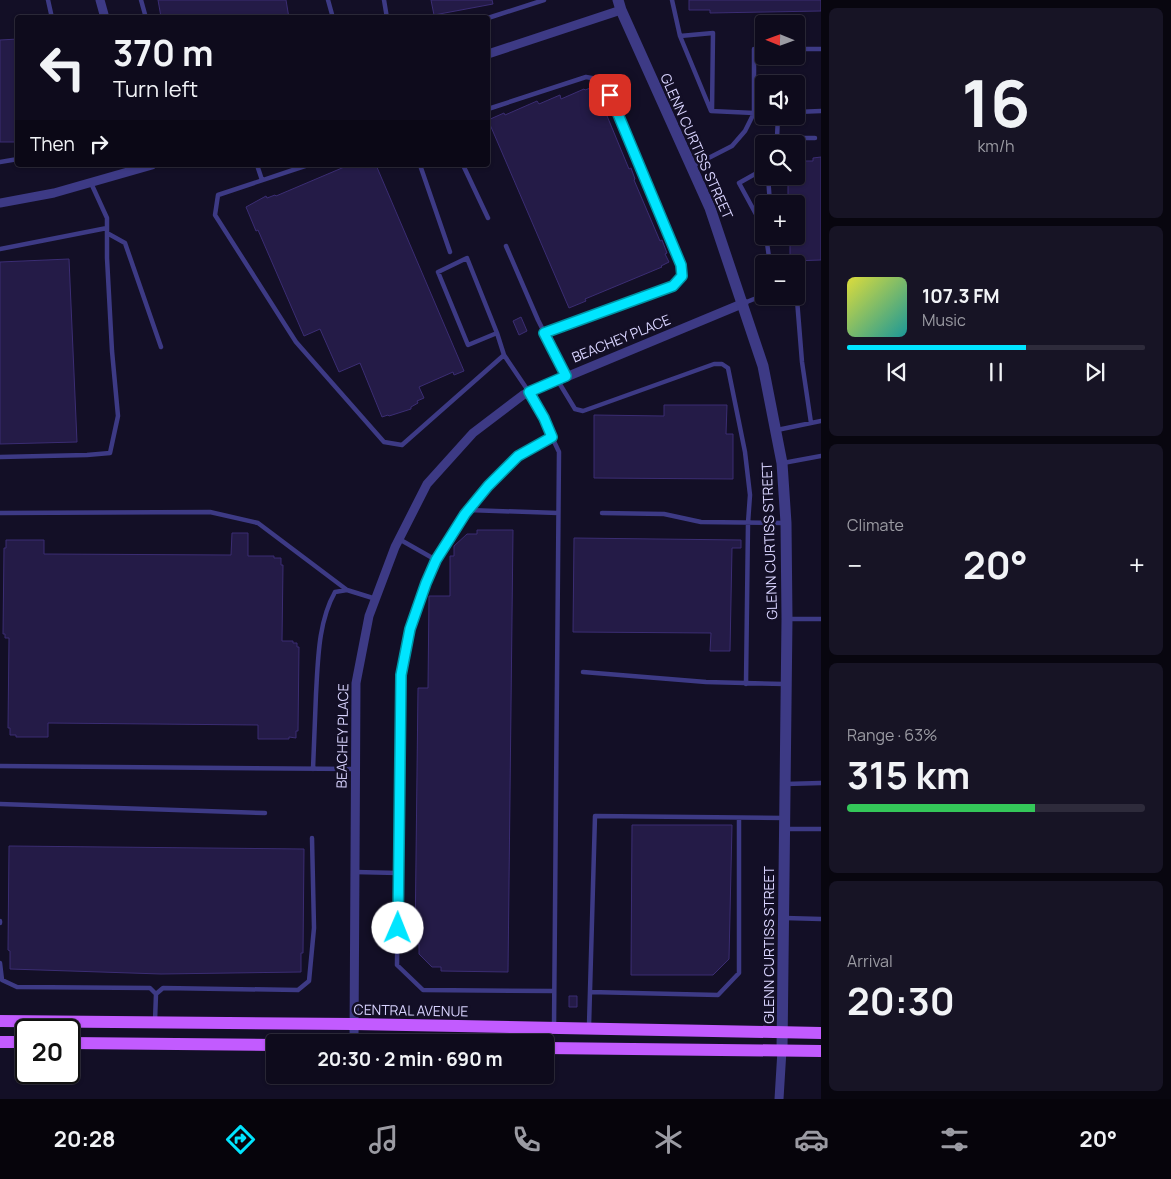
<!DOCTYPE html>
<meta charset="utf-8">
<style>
body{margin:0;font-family:Manrope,sans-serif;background:#171425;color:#f1f3f6;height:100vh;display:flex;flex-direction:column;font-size:19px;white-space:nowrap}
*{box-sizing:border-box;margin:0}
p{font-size:16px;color:#9b9ba3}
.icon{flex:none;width:28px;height:28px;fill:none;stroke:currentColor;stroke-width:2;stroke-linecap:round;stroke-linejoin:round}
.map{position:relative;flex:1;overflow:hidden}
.side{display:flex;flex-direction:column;gap:8px;padding:8px;background:#08060f;width:350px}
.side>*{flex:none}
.banner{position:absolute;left:15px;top:15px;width:475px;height:152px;border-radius:5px;box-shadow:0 1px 4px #0004,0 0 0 1px #2e2b3b;background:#0e0b1c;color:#f1f3f6;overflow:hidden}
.needle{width:32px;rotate:271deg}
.controls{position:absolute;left:755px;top:15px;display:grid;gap:10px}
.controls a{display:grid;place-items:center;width:50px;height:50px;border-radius:5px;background:#0e0b1c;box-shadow:0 1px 4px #0004,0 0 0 1px #2e2b3b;font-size:25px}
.speed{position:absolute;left:15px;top:1019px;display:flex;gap:10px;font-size:25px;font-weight:700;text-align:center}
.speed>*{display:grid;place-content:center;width:65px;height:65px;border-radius:50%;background:#0e0b1c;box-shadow:0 1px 4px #0004,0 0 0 1px #2e2b3b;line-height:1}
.speed .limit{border:2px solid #111;border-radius:8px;background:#fff;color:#111}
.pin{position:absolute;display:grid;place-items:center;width:42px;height:42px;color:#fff;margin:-21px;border-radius:10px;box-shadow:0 2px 8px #0006}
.me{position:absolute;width:55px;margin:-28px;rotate:1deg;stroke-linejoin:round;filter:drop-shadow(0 0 4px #0008)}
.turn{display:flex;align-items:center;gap:18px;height:105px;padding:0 15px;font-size:22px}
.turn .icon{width:65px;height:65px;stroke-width:2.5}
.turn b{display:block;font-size:35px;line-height:42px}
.then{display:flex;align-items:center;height:48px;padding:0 15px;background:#0003;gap:10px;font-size:19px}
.big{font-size:38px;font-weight:700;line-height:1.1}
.side .widget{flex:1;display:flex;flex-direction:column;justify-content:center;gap:8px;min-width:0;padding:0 18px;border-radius:8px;background:#171425}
.side .dial{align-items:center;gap:0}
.dial b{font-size:65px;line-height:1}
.song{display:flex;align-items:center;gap:15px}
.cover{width:60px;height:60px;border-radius:8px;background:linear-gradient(135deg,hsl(60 70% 55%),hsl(180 70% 35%))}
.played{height:5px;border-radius:2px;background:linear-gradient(90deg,#00e5ff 60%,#2e2b3b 60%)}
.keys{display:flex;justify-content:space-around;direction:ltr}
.heat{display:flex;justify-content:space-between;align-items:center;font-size:28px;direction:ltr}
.charge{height:8px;border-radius:4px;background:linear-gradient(90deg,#34c759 63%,#2e2b3b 0)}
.trip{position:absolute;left:266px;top:1034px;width:288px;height:50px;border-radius:5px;background:#0e0b1c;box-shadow:0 1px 4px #0004,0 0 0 1px #2e2b3b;font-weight:700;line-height:50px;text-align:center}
.tab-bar{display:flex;height:80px;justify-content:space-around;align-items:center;background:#06040b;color:#9b9ba3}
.tab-bar .icon{width:35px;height:35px}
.tab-bar .on{color:#00e5ff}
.tab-bar b{font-size:22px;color:#f1f3f6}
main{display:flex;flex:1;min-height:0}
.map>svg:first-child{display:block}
.building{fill:#241b47;stroke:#3b2d73}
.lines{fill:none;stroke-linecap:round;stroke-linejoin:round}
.service{stroke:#3d3a85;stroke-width:4.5}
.minor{stroke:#3d3a85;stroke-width:9}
.tertiary{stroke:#3d3a85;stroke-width:11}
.primary{stroke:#c25bff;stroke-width:12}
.route-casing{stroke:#0095a6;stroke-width:12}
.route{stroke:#00e5ff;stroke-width:9}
.labels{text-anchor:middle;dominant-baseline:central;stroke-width:5;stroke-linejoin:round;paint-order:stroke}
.street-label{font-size:14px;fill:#d9d4ff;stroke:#130f26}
</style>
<main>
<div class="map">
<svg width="821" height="1099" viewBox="0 0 821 1099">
<rect width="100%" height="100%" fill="#130f26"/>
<path class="building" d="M158 0H286L289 18H170V16L161 17Z
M431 0H492L493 4 434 15Z
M689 0H821V11L710 13V10H689Z
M18 39V142H0V40Z
M593 87 597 95 598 94 629 169 631 168 635 179 634 180 660 241 662 240 667 253 665 254 669 262 661 266 662 267 585 299 586 301 569 308 488 120 504 113 505 115 537 101 539 104 560 95 561 99 584 89 585 90Z
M821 157V260L790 261V236H796V204H788V183H791V176H796V161H813V158Z
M349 165H376L464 371 454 375 453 372 419 387 424 398 417 401 418 403 411 407V409L389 416 388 415 382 417 360 363 339 372 320 329 304 336 258 230 256 231 246 207 266 196 267 198 275 195 276 196Z
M69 259 77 442 0 444V262Z
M521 317 527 331 519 335 513 321Z
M664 405H727L726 434H733V479L594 478V415L664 416Z
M477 530H513L508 972 441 971V967H432L419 954V944H415L418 688H428L429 596H450V556H454V546L467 534H477Z
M232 533H248V556H274V558H281V565H283L282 641H293V643H297V647H299L298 731H296V738L289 737V739H258V725L48 723V737H16V735H10V728H8L9 638H5V634H3L4 548H6V540H44V554L231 555Z
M574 538 741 540V548H732L730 651H710L711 633 573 632Z
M632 825H732L729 959 713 975H631Z
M9 846 304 849 303 953H301V972L161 974 10 969V951L8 950Z
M569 996H577V1007H569Z"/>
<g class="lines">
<path class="service" d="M48 0 52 18
M141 0 146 18
M328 0 333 18
M384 0 387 18
M672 0 680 36 711 111 754 113V49H764
M488 18 544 0
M680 36 713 33 712 111
M796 49H821
M488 109 586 77 597 79 610 95 681 265 682 276 673 286 544 333
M796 112 821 111
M777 138 778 116
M775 144 777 138H815
M0 162 18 159
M257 165 262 180
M308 165 218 195 215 215 296 342 384 442 402 445 504 355 529 392 543 418 559 452 554 1027
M420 165 450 252
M463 165 488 218
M693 166 732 146 745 131 754 113H764
M764 169 739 183 764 229
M768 176 770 204
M107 233 125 243 161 347
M766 236 770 264
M506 246 538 320 566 376
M0 249 107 228
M796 287 802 362 811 423
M744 303 764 295
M497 333 468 345 438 272 467 258 497 333 504 355
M558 381 575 409 583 411 714 364H722L728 368 745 452 750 495 748 523 746 684
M777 430 821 421
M0 457 87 455 110 453 118 416 112 351 107 258V218L91 183
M783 463 821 456
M468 510 558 513
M0 513 210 512 258 523 347 590 376 599
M602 513 664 514 701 522 785 523
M436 560C460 523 483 484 518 456 528 448 541 443 552 437
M788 619H821
M583 672 706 682 784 684
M0 766 355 769
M313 769C314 744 315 719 316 694 318 661 318 622 335 592L347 590
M785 784 821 783
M0 804 265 813
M785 829H821
M355 872 398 873 397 965 423 990 554 991
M398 873 401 675 410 629 426 583 436 560 399 539
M785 918 821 919
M0 921V923
M0 963 2 980 17 987 150 988 156 994 155 1021
M590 992 718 995 739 973V818
M156 994 163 988 298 990 309 981 314 928 312 838
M589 1026 595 816 784 818"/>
<path class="minor" d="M100 0 105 18
M488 54 621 10
M0 203 54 193 152 165
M354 1042 356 683 369 616 395 547 427 484 473 433 523 395 744 303
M779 1099 782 1050"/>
<path class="tertiary" d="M618 0 621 10 710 208 763 366 782 463 786 523 787 619 782 1050"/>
<path class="primary" d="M0 1021 354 1024 821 1033
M0 1042H26
M69 1043 275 1045
M545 1048 821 1051"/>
</g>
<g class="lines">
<g class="route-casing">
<path id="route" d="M398 928 401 675 410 629 426 583 436 560 465 514 488 486 518 456 552 437 544 418 529 392 566 376 544 333 673 286 682 276 681 265 610 95"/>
</g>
<use href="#route" class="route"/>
</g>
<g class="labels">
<g class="street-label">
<text transform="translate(697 146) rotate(66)">GLENN CURTISS STREET</text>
<text transform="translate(621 338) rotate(-22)">BEACHEY PLACE</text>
<text transform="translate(769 541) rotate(-92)">GLENN CURTISS STREET</text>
<text transform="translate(342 736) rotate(-89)">BEACHEY PLACE</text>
<text transform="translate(768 945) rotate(-90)">GLENN CURTISS STREET</text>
<text transform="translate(411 1010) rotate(1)">CENTRAL AVENUE</text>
</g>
</g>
</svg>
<div class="controls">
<a><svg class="needle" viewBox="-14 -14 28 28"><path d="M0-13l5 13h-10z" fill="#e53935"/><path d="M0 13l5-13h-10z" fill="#9b9ba3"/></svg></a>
<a><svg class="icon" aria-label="sound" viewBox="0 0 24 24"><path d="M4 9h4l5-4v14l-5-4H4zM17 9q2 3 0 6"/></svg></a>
<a><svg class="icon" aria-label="search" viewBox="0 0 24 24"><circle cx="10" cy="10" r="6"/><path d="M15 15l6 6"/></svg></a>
<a>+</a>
<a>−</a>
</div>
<div class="speed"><div class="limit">20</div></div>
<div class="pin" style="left:610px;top:95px;background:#d93025"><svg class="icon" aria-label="arrive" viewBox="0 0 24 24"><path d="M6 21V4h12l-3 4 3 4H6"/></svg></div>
<svg class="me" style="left:398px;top:928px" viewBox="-20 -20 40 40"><circle r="19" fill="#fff"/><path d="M0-13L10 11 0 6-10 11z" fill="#00e5ff"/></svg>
<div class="trip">20:30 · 2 min · 690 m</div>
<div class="banner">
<div class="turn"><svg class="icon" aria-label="left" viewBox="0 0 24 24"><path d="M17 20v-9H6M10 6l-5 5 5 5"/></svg><div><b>370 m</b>Turn left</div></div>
<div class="then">Then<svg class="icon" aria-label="right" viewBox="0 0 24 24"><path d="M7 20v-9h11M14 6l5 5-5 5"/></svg></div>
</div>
</div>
<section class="side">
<div class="widget dial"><b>16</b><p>km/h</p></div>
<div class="widget">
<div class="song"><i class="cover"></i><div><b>107.3 FM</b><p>Music</p></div></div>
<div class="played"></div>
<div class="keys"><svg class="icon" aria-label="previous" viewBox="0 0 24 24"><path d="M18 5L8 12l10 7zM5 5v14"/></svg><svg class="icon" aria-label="pause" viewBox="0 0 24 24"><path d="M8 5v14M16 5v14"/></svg><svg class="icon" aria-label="next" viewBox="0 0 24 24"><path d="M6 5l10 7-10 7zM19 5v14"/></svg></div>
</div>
<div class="widget"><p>Climate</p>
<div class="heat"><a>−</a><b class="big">20°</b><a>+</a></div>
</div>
<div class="widget"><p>Range · 63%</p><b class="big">315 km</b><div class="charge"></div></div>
<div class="widget"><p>Arrival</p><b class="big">20:30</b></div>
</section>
</main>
<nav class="tab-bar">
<b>20:28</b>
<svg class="icon on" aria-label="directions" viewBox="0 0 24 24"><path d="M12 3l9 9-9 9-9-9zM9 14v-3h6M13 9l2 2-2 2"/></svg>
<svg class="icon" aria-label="music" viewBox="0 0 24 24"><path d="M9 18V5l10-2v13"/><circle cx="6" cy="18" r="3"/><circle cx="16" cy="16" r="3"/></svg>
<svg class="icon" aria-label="phone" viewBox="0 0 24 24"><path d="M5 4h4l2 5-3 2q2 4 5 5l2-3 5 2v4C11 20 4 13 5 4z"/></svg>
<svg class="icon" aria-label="climate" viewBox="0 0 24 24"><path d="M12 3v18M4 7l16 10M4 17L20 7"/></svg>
<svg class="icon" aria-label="car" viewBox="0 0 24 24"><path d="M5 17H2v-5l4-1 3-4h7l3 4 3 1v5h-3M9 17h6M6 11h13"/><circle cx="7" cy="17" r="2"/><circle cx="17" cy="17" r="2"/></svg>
<svg class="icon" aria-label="filters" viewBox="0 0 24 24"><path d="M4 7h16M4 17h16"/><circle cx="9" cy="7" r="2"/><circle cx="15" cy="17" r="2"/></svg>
<b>20°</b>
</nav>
